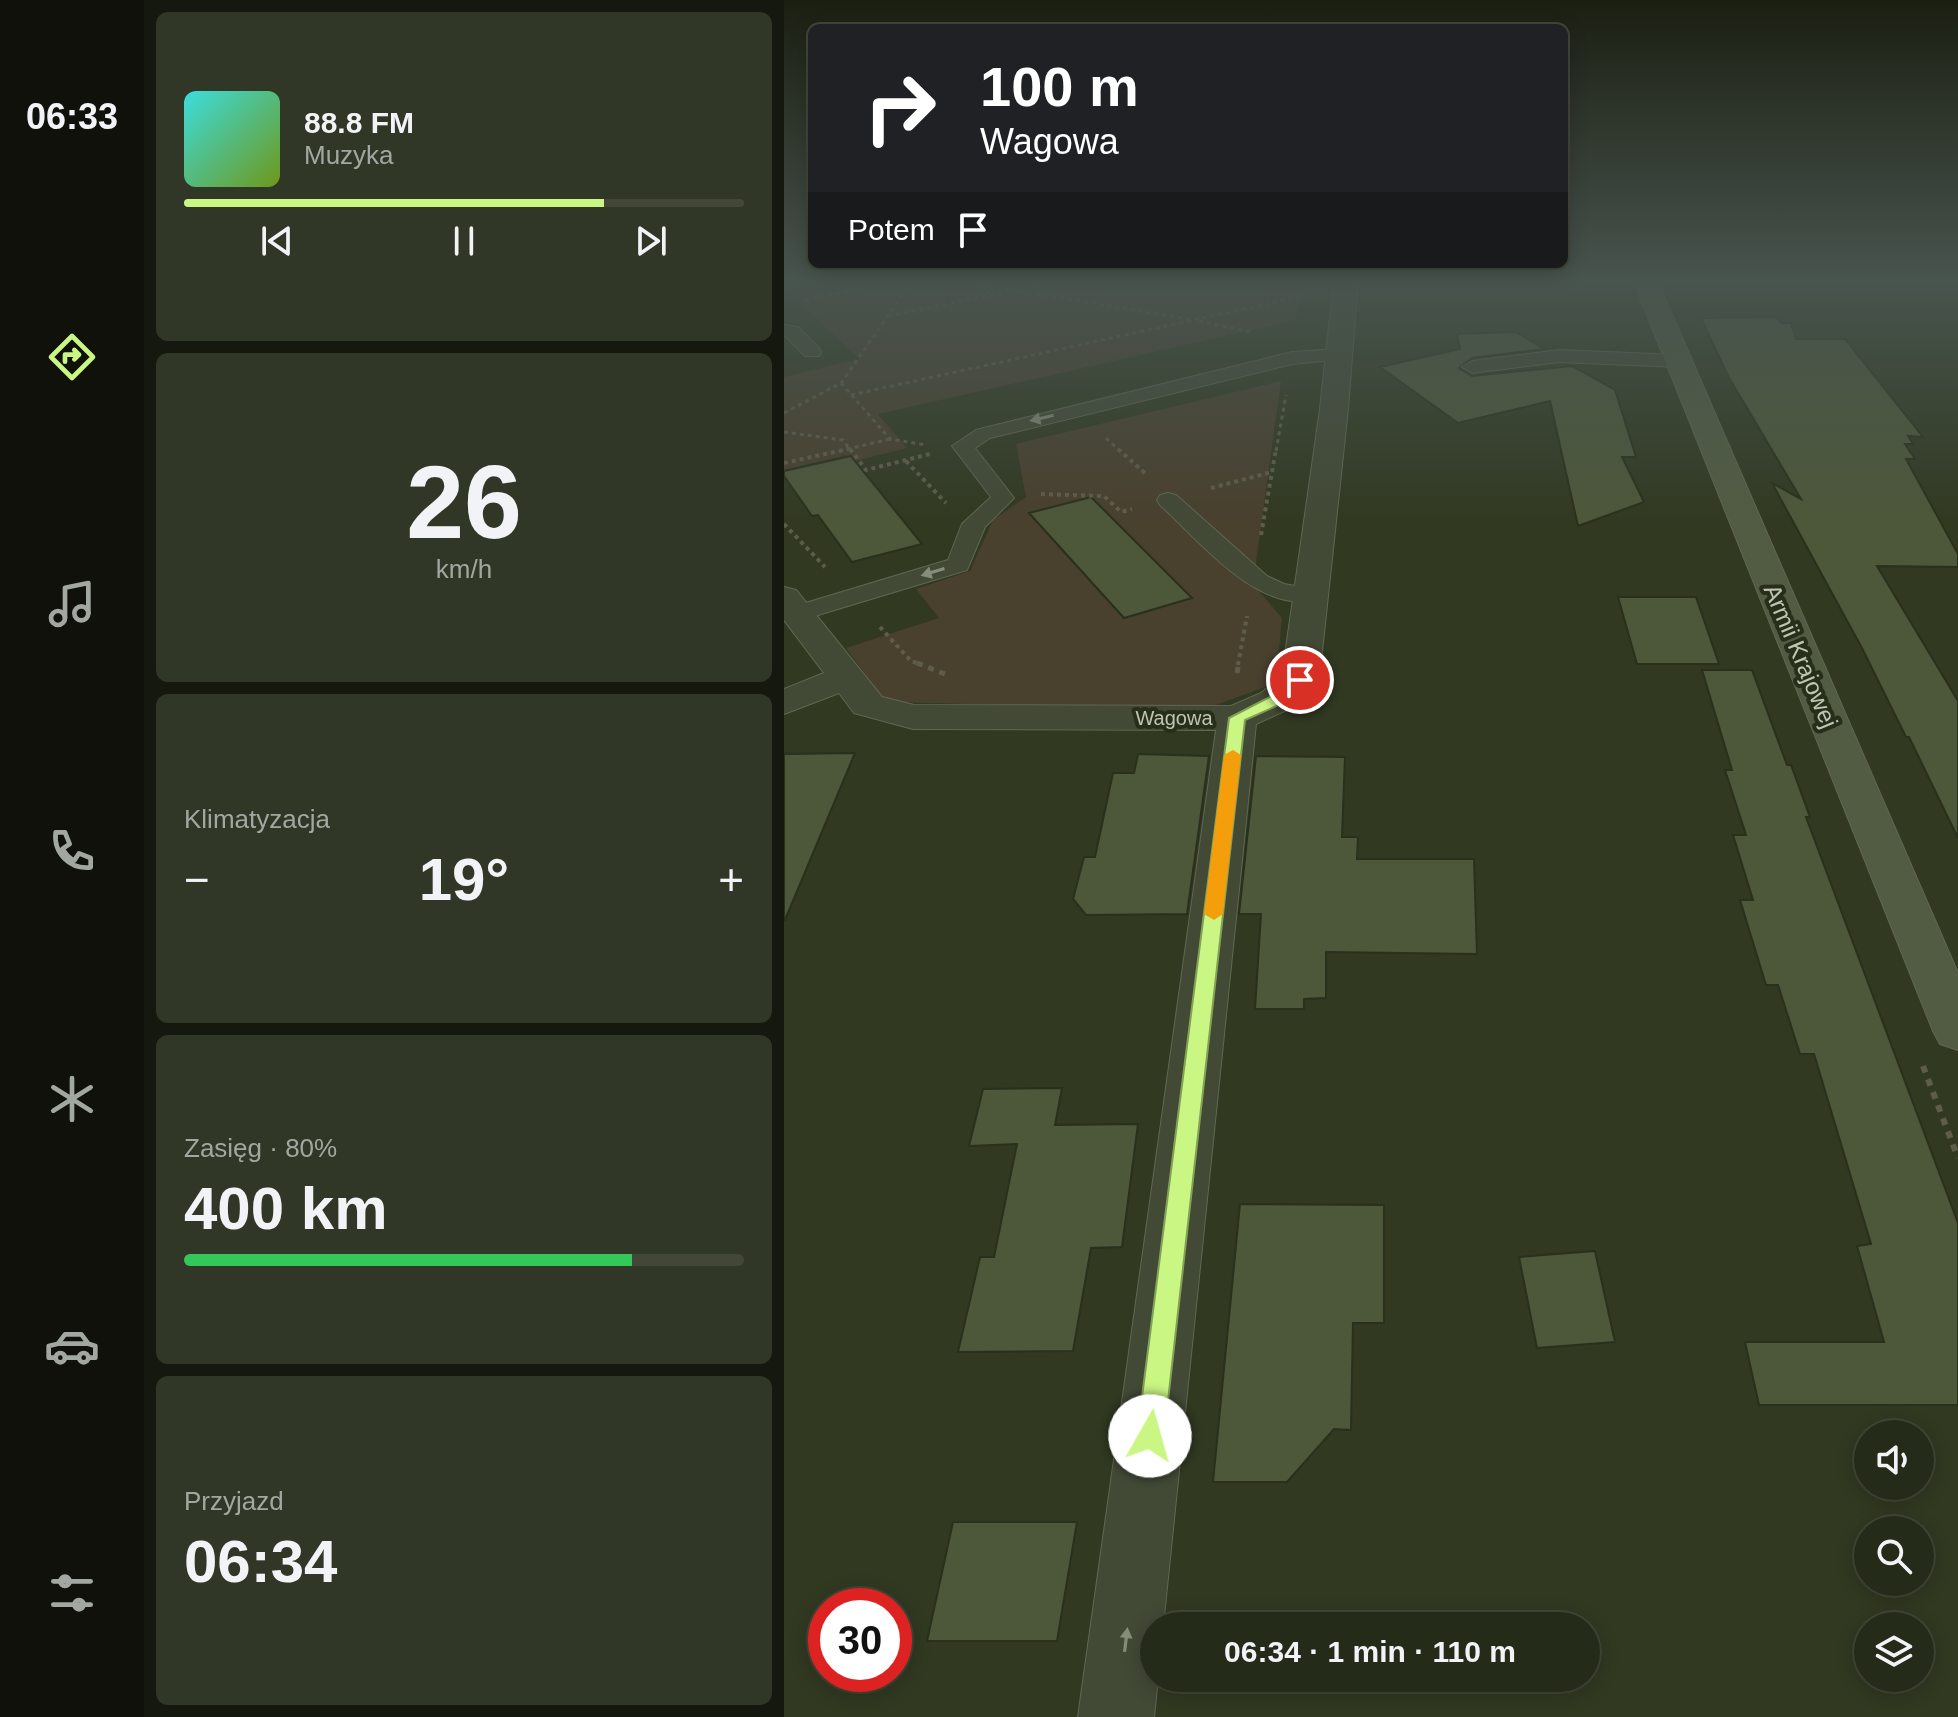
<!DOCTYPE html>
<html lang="pl">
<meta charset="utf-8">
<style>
body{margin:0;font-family:Arial,sans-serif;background:#313726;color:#f1f3f6;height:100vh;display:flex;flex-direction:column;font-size:30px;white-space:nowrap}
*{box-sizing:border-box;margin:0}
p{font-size:26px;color:#a3a7a2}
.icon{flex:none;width:44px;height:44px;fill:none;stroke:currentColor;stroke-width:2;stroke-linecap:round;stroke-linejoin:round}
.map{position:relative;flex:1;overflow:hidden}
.details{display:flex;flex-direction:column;gap:12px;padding:12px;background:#14180e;width:640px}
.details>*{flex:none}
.banner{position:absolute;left:24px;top:24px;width:760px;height:244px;border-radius:12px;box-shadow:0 4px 20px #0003,0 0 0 2px #424738;background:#202124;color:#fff;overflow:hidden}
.fabs{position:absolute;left:1070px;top:1420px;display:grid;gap:16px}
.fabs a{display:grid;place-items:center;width:80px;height:80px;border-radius:50%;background:#252b19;box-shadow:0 4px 20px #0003,0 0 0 2px #424738;font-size:40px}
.speed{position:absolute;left:24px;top:1588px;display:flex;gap:16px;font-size:40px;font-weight:700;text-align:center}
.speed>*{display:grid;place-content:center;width:104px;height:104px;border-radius:50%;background:#252b19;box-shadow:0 4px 20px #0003,0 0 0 2px #424738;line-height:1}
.speed .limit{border:12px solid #d22;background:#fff;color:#111}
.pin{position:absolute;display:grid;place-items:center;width:68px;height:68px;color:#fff;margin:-34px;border:4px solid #fff;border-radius:50%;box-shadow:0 2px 8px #0007}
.me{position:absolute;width:88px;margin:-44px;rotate:7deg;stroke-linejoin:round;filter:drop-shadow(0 0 6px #0008)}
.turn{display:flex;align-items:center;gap:28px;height:168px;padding:0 40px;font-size:36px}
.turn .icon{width:104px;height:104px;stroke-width:2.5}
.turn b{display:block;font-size:56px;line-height:68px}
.then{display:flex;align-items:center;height:76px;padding:0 40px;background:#0003;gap:16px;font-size:30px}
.big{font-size:60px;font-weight:700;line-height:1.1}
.details .card{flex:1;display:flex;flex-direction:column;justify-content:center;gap:12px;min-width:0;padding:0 28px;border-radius:12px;background:#313726}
.details .dial{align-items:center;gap:0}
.dial b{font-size:104px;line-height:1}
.song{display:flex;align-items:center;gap:24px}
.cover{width:96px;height:96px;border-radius:12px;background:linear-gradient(135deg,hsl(180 70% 55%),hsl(80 70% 35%))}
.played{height:8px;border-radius:4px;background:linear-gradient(90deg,#caf783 75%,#424738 75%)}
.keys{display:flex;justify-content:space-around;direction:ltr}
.heat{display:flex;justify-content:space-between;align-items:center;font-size:44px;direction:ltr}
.charge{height:12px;border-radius:6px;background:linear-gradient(90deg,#34c759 80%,#424738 0)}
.trip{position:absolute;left:356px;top:1612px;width:460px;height:80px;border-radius:40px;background:#252b19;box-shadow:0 4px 20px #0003,0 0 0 2px #424738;font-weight:700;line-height:80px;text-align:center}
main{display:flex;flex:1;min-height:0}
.dock{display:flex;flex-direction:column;width:144px;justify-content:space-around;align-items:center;background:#0f110a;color:#a3a7a2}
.dock .icon{width:56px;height:56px}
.dock .current{color:#caf783}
.dock b{font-size:36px;color:#f1f3f6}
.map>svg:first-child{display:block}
.green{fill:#49402e}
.building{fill:#4d573a;stroke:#29301c;stroke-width:2}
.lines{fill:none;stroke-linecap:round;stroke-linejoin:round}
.lane-casing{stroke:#606753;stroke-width:2}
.street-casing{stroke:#606753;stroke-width:2}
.secondary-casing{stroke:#606753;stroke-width:2}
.path-far3{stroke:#5f5d4a;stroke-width:3;stroke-dasharray:4 4;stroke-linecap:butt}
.path-far2{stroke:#5f5d4a;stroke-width:4;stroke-dasharray:4 4;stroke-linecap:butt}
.path-far1{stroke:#5f5d4a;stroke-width:5;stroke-dasharray:6 6;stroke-linecap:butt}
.path{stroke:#5f5d4a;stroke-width:6;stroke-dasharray:7 7;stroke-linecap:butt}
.lane{fill:#424935;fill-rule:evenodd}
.street{fill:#424935;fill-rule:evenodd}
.secondary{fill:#525c43;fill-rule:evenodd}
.oneway{fill:#868e79}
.route{fill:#caf783;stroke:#83a155;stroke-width:2}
.slow{fill:#f59e0b}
.labels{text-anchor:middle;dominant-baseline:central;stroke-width:8;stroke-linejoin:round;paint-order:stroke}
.far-street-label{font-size:20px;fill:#bdc6b0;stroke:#272e1a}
.street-label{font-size:24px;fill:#bdc6b0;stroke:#272e1a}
</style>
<main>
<nav class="dock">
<b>06:33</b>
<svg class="icon current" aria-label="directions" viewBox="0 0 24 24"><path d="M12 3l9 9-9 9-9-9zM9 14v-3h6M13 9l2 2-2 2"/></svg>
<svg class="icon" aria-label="music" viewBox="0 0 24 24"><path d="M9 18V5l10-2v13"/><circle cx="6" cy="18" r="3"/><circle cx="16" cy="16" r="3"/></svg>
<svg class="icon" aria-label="phone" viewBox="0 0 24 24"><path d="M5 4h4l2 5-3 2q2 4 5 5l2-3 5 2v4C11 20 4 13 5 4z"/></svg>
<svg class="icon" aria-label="climate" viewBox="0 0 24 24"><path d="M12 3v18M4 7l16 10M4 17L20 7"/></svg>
<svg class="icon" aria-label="car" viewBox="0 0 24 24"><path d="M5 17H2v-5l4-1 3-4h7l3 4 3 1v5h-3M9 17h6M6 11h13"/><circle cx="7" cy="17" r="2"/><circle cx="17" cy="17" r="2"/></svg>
<svg class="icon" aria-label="filters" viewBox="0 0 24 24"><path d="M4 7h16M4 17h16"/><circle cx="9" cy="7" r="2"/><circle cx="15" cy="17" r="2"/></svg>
</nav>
<section class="details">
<div class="card">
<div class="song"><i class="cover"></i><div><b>88.8 FM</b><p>Muzyka</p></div></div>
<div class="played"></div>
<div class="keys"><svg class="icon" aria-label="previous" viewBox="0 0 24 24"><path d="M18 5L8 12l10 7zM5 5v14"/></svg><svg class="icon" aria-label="pause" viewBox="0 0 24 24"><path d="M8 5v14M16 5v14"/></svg><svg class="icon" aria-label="next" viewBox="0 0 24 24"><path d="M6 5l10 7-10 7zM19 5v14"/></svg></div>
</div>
<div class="card dial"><b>26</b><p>km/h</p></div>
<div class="card"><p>Klimatyzacja</p>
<div class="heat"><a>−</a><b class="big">19°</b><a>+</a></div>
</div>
<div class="card"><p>Zasięg · 80%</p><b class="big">400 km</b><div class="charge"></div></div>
<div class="card"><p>Przyjazd</p><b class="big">06:34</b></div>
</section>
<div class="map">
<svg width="1174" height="1717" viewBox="0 0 1174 1717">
<rect width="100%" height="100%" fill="#313921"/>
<path class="green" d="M0 280H19L42 298 132 280H209L217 285 244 280H518L512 320 94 414 123 448 71 461 62 455 0 470V377L76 359 0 289Z
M497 381 469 584 498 618 492 683 418 710 102 702 62 648 155 618 132 589 186 571 209 520 242 497 232 444Z"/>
<path class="building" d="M992 317 997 323H1007L1012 339H1061L1139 437 1124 436 1129 444H1121L1131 459H1122L1174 554V567L1093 566 1174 701V838L1125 737H1122L1079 650 988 483 1017 499 944 376 917 318Z
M732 332 760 349 688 358 675 368 688 376 788 366 831 390 852 457H838L860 502 794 526 766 401 674 423 596 367 676 349 673 334Z
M67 456 138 544 68 562 34 515 28 516 0 476V471Z
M307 497 408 598 340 618 245 513Z
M834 597H912L935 664H853Z
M918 670H968L1003 765H1007L1026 817H1022L1174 1223V1405H975L961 1342H1100L1073 1246 1087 1244 1030 1054H1016L994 985H982L956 900H969L949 835H962L941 770H948Z
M71 753 1 920H0V754Z
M354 754 425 756 403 914 302 915 289 899 300 857H311L329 773H350Z
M472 756 561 757 558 837H574L573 859H690L693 954 542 952V998L520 999V1009H471L477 914H455Z
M278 1088 271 1125 354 1124 338 1247 307 1248 289 1351 174 1352 196 1257H210L233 1144 185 1146 199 1089Z
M456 1204 600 1205V1323H569L567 1430 550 1429 503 1482H429Z
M811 1251 831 1342 753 1348 735 1257Z
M169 1522H293L273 1641H143Z"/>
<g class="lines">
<g class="lane-casing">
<path id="lane" d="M0 325 14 327 35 348 37 352 35 356H21L0 335Z
M553 349 560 351 562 355 560 359 508 364 206 438 191 448 230 498 201 527 183 570 14 621 5 618 1 613 5 608 164 560 178 524 207 497 168 446 192 430 508 352Z
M775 350 895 355 904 361 895 367 775 362 688 373 678 367 688 361Z
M384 493 392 495 483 576 500 584 534 590 538 595 534 600C474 615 416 541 376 505L373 500 376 495Z"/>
</g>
<g class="street-casing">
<path id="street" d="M550 280H574L564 409 535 680 505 709 472 724 379 1626H370V1678H374L370 1717H294L432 730 129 729 70 713 55 693 0 714V689L40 673 0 620V587L12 590 98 697 130 705 447 706 477 693 498 676 536 409Z"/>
</g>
<g class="secondary-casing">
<path id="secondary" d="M849 280H873L1174 973V1050L1156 1044 1149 1031Z"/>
</g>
<path class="path-far3" d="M191 280 206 295
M197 285 405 319
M233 290 287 280
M21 300 120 280
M104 316 223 292
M415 321 467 332
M57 383 106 439 142 445
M67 395 519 296
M0 413 57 383 129 280
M0 432 59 440 67 451
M322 438 336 451
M55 451 106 439
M492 451 502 395"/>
<path class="path-far2" d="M66 449 82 470 146 454
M334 449 362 474
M122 461 162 503
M0 463 64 449
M427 488 488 472
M257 494 320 496 337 512 348 509
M0 524 41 567
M477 535 492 449
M96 627 127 661 138 665
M454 665 463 616"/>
<path class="path-far1" d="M133 663 161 674
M453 673 455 663"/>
<path class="path" d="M1139 1066 1174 1158"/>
<use href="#lane" class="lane"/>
<use href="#street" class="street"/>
<use href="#secondary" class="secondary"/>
</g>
<defs><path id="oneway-solid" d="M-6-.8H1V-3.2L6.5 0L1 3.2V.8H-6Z" transform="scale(2)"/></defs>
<g class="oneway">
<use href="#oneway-solid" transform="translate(258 418) rotate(167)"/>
<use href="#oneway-solid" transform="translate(149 572) rotate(163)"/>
<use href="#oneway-solid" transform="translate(342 1640) rotate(-83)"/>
</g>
<linearGradient id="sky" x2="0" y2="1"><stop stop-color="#1b1f12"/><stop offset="0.54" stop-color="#48544e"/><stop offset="1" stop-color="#48544e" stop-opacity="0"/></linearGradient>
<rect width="1174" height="520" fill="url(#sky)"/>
<path class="route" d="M516 675 524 680 497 704 461 720 380 1436 376 1445 366 1449 357 1445 353 1436 445 718 486 697Z"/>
<path class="slow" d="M449 750 457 755 439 914 430 920 420 914 440 755Z"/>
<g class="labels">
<g class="far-street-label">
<text x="390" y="718">Wagowa</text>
</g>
<g class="street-label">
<text transform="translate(1017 656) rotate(67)">Armii Krajowej</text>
</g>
</g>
</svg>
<div class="fabs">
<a><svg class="icon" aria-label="sound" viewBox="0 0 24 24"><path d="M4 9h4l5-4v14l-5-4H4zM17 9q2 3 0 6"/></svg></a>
<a><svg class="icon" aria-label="search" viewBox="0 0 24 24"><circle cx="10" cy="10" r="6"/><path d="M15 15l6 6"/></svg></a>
<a><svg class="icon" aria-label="layers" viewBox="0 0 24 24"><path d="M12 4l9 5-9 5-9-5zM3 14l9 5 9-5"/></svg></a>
</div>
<div class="speed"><div class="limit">30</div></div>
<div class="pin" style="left:516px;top:680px;background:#d93025"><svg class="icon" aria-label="arrive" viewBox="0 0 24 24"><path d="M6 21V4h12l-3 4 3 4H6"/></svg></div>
<svg class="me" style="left:366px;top:1436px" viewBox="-20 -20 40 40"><circle r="19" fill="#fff"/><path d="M0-13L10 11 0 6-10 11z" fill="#caf783"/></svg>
<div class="trip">06:34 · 1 min · 110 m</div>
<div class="banner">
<div class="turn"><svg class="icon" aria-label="right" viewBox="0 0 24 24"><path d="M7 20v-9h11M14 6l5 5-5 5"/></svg><div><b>100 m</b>Wagowa</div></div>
<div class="then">Potem<svg class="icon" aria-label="arrive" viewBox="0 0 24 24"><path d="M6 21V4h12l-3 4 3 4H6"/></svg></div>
</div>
</div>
</main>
